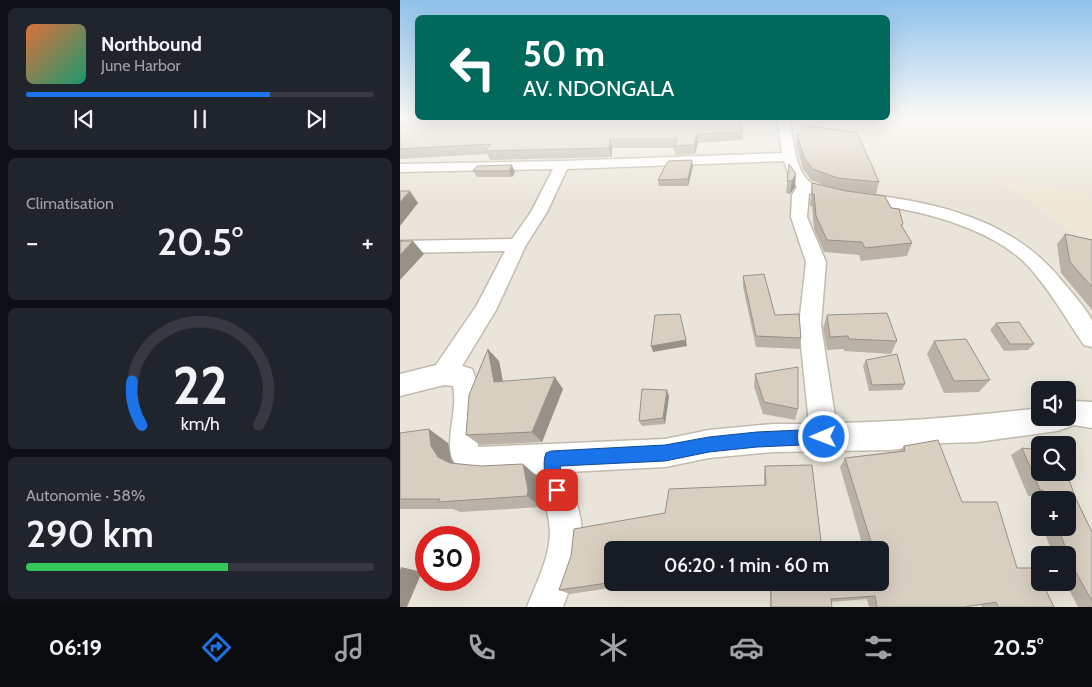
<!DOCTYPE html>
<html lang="fr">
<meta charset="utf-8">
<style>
body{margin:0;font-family:Cabin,sans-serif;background:#20242c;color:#f1f3f6;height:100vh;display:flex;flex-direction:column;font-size:19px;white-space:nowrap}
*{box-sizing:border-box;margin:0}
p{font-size:16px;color:#9ea1a6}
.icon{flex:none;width:28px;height:28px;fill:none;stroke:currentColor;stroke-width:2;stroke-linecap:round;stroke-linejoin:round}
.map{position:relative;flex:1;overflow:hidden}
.sheet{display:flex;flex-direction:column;gap:8px;padding:8px;background:#0d0f14;width:400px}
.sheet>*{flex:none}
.top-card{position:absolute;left:15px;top:15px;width:475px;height:105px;border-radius:8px;box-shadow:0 5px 20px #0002;background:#00695c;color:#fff;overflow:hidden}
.buttons{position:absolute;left:631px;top:381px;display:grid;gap:10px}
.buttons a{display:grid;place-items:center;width:45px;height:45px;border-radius:8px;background:#171b24;box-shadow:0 5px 20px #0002;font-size:25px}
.speed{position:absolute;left:15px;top:526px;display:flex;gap:10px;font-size:25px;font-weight:700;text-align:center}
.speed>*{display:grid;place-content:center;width:65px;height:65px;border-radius:50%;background:#171b24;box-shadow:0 5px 20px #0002;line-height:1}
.speed .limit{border:8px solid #d22;background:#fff;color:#111}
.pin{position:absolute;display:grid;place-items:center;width:42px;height:42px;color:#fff;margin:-21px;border-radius:10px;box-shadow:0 2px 8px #0006}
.me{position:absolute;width:55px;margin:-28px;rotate:269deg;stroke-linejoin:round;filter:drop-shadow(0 0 4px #0008)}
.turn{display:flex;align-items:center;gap:18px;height:105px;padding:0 25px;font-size:22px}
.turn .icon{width:65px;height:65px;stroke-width:2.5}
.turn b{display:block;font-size:35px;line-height:42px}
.big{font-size:38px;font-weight:600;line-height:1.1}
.sheet .widget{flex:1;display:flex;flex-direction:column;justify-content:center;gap:8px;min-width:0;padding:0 18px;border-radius:8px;background:#20242c}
.sheet .dial{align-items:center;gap:0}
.dial svg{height:130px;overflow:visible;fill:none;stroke:#363941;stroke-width:7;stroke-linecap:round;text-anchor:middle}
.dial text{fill:#f1f3f6;stroke:none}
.song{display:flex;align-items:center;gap:15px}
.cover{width:60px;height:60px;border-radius:8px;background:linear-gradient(135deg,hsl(20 70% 55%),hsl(160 70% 35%))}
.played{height:5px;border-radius:2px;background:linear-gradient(90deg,#1a73e8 70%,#363941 70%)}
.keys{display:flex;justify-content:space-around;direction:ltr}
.heat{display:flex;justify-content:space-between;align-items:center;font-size:28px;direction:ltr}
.charge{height:8px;border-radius:4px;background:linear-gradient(90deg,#34c759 58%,#363941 0)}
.trip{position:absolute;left:204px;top:541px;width:285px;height:50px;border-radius:8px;background:#171b24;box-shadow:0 5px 20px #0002;font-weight:600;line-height:50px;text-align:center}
.tabs{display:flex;height:80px;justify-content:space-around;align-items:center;background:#090b0e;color:#9ea1a6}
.tabs .icon{width:35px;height:35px}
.tabs .selected{color:#1a73e8}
.tabs b{font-size:22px;color:#f1f3f6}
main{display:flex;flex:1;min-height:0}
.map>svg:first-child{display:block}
.residential{fill:#eae5da;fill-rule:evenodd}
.education{fill:#efe8d6}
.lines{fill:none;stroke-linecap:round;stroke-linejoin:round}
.minor-casing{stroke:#c2bbae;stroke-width:3}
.minor{fill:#fff;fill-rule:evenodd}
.wall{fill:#bab2a6}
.shaded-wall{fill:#979187}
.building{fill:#d8cfc1;stroke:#979187}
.route{fill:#1a73e8;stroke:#114b97}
</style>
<main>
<section class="sheet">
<div class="widget">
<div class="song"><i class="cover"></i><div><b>Northbound</b><p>June Harbor</p></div></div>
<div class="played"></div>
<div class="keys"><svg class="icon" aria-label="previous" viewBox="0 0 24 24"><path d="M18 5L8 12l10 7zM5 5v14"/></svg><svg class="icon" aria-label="pause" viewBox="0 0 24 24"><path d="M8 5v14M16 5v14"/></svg><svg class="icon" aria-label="next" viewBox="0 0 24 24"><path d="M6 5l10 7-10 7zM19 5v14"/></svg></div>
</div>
<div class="widget"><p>Climatisation</p>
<div class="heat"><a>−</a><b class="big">20.5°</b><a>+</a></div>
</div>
<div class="widget dial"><svg viewBox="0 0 100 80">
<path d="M14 69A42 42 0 1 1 86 69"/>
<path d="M14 69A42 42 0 0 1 8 42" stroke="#1a73e8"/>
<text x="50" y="56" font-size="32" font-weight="700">22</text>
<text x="50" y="72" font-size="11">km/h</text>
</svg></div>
<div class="widget"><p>Autonomie · 58%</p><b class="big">290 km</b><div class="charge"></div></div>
</section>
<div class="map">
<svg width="692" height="607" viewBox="0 0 692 607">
<rect width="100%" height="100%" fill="#f6f3ec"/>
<path class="residential" d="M0 118H692V607H0ZM640 390H668V418H640ZM640 445H668V472H640ZM640 500H668V528H640ZM26 538H69V580H26ZM212 550H480V582H212ZM640 555H668V582H640Z"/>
<path class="education" d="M600 181 685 192 692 203V246Z"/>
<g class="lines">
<g class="minor-casing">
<path id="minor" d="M377 118H389C393 135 395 172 410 182 429 195 459 194 480 196 549 205 618 225 662 281 669 289 689 312 692 321 692 328 692 340 692 347L684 345C666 319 650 290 629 267 600 235 544 217 502 209 471 204 439 203 409 193L407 217 426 262 421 325 436 423C504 422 572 416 640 408V418H668V403L674 401 692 402V428L674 425 657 431 577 442 543 443 491 450 373 452 309 458 265 467 168 472C173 492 181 512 182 532 184 557 171 584 163 607H127C136 584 150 557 150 532 149 512 142 493 139 474 111 475 48 488 50 444 50 424 57 407 53 386L44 385 0 396V374L36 365 77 305 105 251 0 253V241L112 239 131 212 153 169 0 172V164L162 161 382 153ZM384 161 388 173 397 187 392 195 391 217 406 262 399 325 409 424H373L309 430 265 439 78 447C77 416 86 400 72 369L62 366 96 310 126 245 147 212 167 169Z"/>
</g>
<use href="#minor" class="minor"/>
</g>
<path class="wall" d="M0 118 343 132V140L298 143 295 154 275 155 274 148H212V157L90 160 87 154 0 159Z
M397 134 479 182 476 194 453 192 491 208 503 224 502 226 512 243 507 256 461 261 459 255 424 252 414 229 412 206H410L412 183 426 186 411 180 403 169 396 144Z
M389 164 395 187 390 194 386 193Z
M77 166 115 172 112 177H77L73 171Z
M293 166 288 186H259L258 180Z
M665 234 692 240V310L661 273 657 244Z
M343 276 375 315 401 338 400 349 356 347 343 287Z
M427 315 497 341 491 354 444 351V349L427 350 423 328Z
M596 323 634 344 628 350 604 351 590 330Z
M534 341 590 380 579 392 544 393 527 354Z
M466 360 505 384 502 390 469 391 463 366Z
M99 361 103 381 163 389 142 442 80 445 66 435Z
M355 374 398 409 395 420 363 414 354 387Z
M269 396 265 424 242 426 239 421Z
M0 433 48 443 51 459 54 463 137 476 143 501 142 507 60 512 53 509H0Z
M504 446 562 502 617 568 654 607H582L581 605 567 607H469L467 599 431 602 432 607H370V582H480L463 547 440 467 445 458 499 451Z
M622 448 676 499 692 532V607H678L665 582H668V555H653L643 528H668V500H640V520L631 496H628L611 455Z
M412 465 422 550H212V582H250L170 594 159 590 171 556 174 529 265 513 269 489 364 485V475L365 466Z"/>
<path class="shaded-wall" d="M297 134 298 143 295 154 294 145Z
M210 139 212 148V157L209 148Z
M292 160 293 166 288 186V179Z
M112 165 115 172 112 177 109 171Z
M396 174 395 187 390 194 392 181Z
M10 191 18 203 0 226V202Z
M13 241 24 254 0 280V255Z
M286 340 287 346 253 352 251 346Z
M88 349 99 361 105 393 94 382Z
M155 377 163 389 142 442 132 432Z
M267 390 269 396 265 424 263 418Z
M29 429 48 443 51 459 58 469 38 457 31 446Z
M123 464 137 476 143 501 142 507 127 496Z
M1 567 22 572 7 607H0V570Z"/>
<path class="building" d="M0 118H338L343 132 297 134 294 145 274 146 278 139H210L209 148 85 151 91 144 0 149Z
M404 126 457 132 479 182 438 178 413 169 404 158 397 134H400Z
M292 160 288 179 258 180 268 161Z
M389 164 396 174 392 181H387Z
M112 165 109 171H73L77 166Z
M412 183 446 191 485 196 491 208 499 209 503 224 501 225 512 243 465 248 462 242 427 240 416 216 414 194H412Z
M0 191H10L0 202Z
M665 234 692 240V287L670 262Z
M0 241H13L0 255Z
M364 274 375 315 399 314 401 338 356 336 343 276Z
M487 313 497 341 449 339 448 336 430 337 427 315Z
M280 314 286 340 251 346 255 315Z
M619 322 634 344H610L596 323Z
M566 339 590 380 554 381 534 341Z
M88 349 94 382 155 377 132 432 66 435 69 395Z
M497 354 505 384 472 385 466 360Z
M398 367V409L364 402 355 374Z
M242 389 267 390 263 418 239 421Z
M29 429 31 446 38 457 50 463 81 466 123 464 128 490 127 496 38 502 40 499H0V433Z
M538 440 562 502H597L617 568H634L640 579V582H642L654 607H598L596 602 564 607H477L475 596 431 599 432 607H371V582H480V550H445L472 545 445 458 505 451 504 446Z
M622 448 640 450V472H666L676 499 692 532V601L674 569 658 528H668V500H647L643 490H640Z
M412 465 422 550H212V582H214L159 590 171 556 174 529 265 513 269 489 366 485 365 466Z"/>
<linearGradient id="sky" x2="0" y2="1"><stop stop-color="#8fc1ec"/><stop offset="0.58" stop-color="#fbfaf6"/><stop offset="1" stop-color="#fbfaf6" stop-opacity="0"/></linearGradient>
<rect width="692" height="203" fill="url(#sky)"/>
<path class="route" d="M424 429 429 431 431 437 429 442 424 444 357 447 309 452 265 461 160 466 165 490 163 496 157 498 151 496C147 485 141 464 146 453L151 451 265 445 309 437 357 432Z"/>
</svg>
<div class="buttons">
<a><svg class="icon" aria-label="sound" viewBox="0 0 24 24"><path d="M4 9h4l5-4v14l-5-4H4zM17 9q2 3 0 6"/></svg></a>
<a><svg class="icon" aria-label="search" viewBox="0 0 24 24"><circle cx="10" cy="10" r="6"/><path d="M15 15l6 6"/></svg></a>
<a>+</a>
<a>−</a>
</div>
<div class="speed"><div class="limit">30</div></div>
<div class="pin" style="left:157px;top:490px;background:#d93025"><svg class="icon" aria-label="arrive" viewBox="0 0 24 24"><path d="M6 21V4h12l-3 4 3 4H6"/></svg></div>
<svg class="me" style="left:424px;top:437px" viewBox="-20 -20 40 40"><circle r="17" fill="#1a73e8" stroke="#fff" stroke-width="3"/><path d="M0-11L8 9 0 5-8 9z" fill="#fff"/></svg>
<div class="trip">06:20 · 1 min · 60 m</div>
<div class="top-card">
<div class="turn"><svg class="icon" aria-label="left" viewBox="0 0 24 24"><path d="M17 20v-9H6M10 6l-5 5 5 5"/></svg><div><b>50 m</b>AV. NDONGALA</div></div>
</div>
</div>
</main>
<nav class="tabs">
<b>06:19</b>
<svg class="icon selected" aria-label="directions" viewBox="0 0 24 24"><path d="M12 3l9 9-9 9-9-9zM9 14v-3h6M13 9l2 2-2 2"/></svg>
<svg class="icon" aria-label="music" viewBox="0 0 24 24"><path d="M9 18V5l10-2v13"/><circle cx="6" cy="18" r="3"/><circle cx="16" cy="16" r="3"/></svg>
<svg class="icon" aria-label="phone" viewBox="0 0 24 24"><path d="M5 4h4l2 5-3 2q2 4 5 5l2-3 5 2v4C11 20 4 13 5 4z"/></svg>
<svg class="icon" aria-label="climate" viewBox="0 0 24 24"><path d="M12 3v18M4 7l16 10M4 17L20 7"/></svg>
<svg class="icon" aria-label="car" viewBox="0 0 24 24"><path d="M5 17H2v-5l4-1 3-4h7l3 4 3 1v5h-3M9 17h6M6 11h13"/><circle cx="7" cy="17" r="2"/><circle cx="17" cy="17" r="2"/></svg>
<svg class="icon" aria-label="filters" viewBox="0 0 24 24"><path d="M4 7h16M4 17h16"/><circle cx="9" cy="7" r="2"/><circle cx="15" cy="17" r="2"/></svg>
<b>20.5°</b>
</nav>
